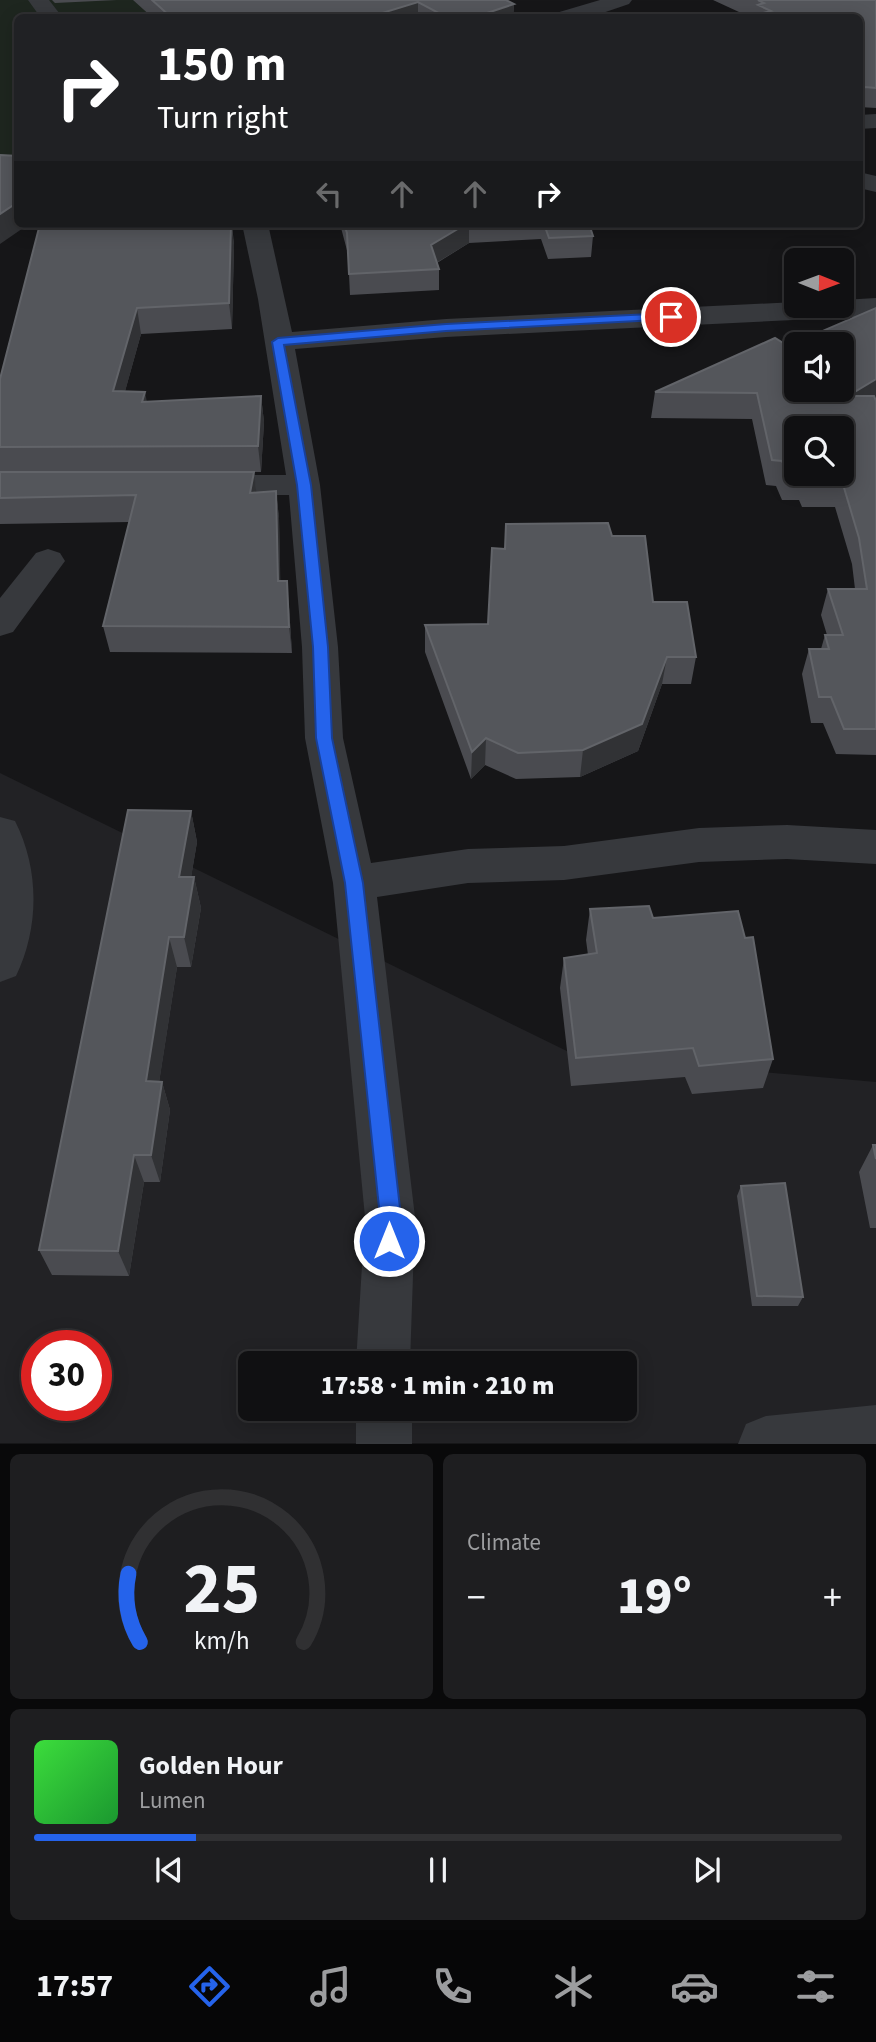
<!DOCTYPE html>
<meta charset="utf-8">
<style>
body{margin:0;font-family:"Source Sans 3",sans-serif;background:#1e1e20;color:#f1f3f6;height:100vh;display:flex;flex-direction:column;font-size:26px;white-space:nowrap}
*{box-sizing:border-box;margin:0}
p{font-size:23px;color:#9c9d9f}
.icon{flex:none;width:38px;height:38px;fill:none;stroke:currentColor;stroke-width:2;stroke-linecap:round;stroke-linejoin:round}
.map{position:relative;height:1444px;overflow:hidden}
.details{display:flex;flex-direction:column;gap:10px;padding:10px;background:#09090a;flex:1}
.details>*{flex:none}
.hud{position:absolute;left:14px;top:14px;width:849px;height:214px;border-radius:10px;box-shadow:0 4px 18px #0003,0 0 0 2px #303032;background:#202124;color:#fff;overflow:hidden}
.needle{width:46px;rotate:91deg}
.tools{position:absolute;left:784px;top:248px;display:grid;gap:14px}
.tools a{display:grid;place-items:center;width:70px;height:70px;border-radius:10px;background:#101012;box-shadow:0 4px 18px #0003,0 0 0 2px #303032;font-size:35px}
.speed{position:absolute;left:21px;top:1330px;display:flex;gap:14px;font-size:35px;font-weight:700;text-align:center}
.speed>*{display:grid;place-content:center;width:91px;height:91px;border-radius:50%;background:#101012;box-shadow:0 4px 18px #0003,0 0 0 2px #303032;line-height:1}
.speed .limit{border:10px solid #d22;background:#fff;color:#111}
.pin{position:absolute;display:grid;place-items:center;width:60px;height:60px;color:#fff;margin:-30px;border:4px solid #fff;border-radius:50%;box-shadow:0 2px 7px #0007}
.me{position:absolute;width:77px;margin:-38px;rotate:0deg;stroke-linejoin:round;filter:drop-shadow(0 0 5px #0008)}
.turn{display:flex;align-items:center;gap:24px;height:147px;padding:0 28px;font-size:32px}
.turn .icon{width:91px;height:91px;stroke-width:2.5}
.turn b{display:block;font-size:49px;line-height:60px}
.lanes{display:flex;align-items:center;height:66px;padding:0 28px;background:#0003;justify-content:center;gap:35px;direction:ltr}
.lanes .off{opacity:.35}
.big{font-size:52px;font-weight:800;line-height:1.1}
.details .tile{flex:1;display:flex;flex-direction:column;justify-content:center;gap:10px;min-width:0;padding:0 24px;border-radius:10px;background:#1e1e20}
.details .dial{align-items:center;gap:0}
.dial svg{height:182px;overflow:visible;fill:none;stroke:#303032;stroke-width:7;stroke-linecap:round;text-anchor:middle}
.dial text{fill:#f1f3f6;stroke:none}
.song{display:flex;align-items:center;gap:21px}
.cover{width:84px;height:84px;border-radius:10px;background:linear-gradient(135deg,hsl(120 70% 55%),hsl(130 70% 35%))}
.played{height:7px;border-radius:4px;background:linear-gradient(90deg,#2563eb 20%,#303032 20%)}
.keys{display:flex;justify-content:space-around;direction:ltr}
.heat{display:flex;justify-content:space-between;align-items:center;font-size:38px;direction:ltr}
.details .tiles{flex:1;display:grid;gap:10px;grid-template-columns:1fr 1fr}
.tile:last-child{grid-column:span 2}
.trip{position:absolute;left:238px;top:1351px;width:399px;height:70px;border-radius:10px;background:#101012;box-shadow:0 4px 18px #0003,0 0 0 2px #303032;font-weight:800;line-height:70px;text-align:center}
.tab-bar{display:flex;height:112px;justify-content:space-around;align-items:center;background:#060607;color:#9c9d9f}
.tab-bar .icon{width:49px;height:49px}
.tab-bar .active{color:#2563eb}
.tab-bar b{font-size:32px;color:#f1f3f6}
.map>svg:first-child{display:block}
.built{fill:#222225;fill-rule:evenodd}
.green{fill:#1e261f}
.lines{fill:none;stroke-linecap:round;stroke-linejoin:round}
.minor{fill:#37393d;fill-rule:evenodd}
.wall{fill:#4a4b50}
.shaded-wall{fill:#313235}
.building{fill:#54565b;stroke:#626469;stroke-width:2;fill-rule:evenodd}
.route{fill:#2563eb;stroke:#184099;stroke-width:2}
</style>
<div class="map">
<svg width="876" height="1444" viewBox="0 0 876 1444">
<rect width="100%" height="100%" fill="#161618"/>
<path class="built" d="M0 773 577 1056 876 1082V1443H0ZM37 1346H96V1405H37ZM250 1363H625V1409H250Z"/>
<path class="green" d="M0 0H289L290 17 18 18 17 183H0Z"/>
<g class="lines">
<path class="minor" d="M28 0H49L63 18H41Z
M600 0H632L629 4 588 18H554L556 13Z
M876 114V128L859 129V115Z
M859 172 876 176V192L859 188Z
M242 224H268L292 332 446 319 796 302V306H842V300L876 298V316L446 337 295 349 320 485 338 647 343 738 371 863 468 849 564 846 699 828 787 825 876 830V864L787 859 699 862 564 880 468 883 377 897 415 1217 410 1363H356L365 1217 333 883 305 738 302 647 289 495H201L189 492 185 485 189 478 201 475H286L258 299Z
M48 549 60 553 65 561 13 632 0 636V598L36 553Z
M0 817 15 821C40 870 39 928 16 976L0 982Z
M876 1405V1444H738L746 1424 766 1416Z
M356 1409H412V1444H356Z"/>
</g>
<path class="wall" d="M52 0H117L55 3Z
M133 0H506L514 4 513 18H153Z
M713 0H876V108L859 107V18H752Z
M40 224H232L234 245 232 329 141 334 125 391 147 402 261 396 264 422 261 472H254L256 492 276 491 279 518 280 581 289 607 292 653 110 652 103 626 130 522 0 524V379Z
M340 224H589L593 236 591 257 548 259 541 239 469 243 437 263 439 269V290L350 295 348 254Z
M876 308V755L836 754 823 723H811L802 674 809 649H821L825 635H827L821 615 828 589H855L852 564 835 507H802L799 500H782L776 486 766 485 752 419 651 418 655 392 788 346Z
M612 536 653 602 696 657 691 684H662L638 751 580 777 516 779 485 765 471 779 425 652V625L488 624 505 549Z
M191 811 197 842 191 877H194L201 908 191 967H177L159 1082H162L170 1110 160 1182H144L129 1276 52 1275 39 1250Z
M590 909 653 918 773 1059 763 1088 692 1094 685 1077 571 1086 560 988 564 958 588 955 586 940Z
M873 1145H876V1228H870L859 1172Z
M741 1186 803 1297 798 1306H752L737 1196Z"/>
<path class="shaded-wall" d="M418 2V18H366Z
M514 4 513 18H472Z
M865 87 860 106 859 107V89Z
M18 202V224H29L0 244V214Z
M231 224 234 245 232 329 229 303Z
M466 224H469V243L431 266V245Z
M137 308 141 334 118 417 113 391Z
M876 379V400L848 396Z
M145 392 150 418 142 402Z
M261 396 264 422 261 472 258 446Z
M254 472 257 498 250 493Z
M276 491 279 518 281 608 278 581Z
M287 581 289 607 292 653 289 627Z
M667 657 662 684 638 751 580 777 583 750Z
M486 738 485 765 471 779 472 752Z
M191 811 197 842 186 908 179 877Z
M194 877 201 908 191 967 184 937Z
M169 937 177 967 155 1109 146 1081Z
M162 1082 170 1110 160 1182 151 1155Z
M134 1155 144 1182 129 1276 118 1251Z"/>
<path class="building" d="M152 0H506L514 4 472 18H448L418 2 366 18H172Z
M758 0H876V88L865 87 859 89V18H763L768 16 763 13 771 11 758 5 764 3Z
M0 155 18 156V202L0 214Z
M40 224H231L229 303 137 308 113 391 145 392 142 402 261 396 258 446 0 447V379Z
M344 224H466L431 245 439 269 349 274 347 233Z
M544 224H589L593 236 549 238Z
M876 308V379L848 396H874L876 401V729H844L831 697H819L809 649H829L825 635H843L828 589H867L859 538 842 481 808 482 805 474H842V429H796V474H788L782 461 772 460 757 393 655 392 775 338 788 346ZM796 345H842V390H796Z
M0 472H254L250 493 276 491 278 581H287L289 627 103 626 136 495 0 498Z
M608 523 612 536H645L653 602H687L696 657H667L642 724 583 750 518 753 486 738 472 752 425 625 488 624 492 548 505 549 506 524Z
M128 810 191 811 179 877H194L184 937H169L146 1081 162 1082 151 1155H134L118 1251 39 1250Z
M649 906 653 918 738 911 745 938 753 937 773 1059 699 1066 693 1048 576 1058 564 958 597 953 590 909Z
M873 1145H876V1159Z
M785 1183 803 1297 757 1296 741 1186Z"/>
<path class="route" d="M671 313 677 317 676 319 446 331 284 345 311 485 328 647 332 738 363 883 401 1217 400 1241 397 1249 389 1252 382 1249 378 1241 380 1217 345 883 316 738 313 647 297 485 272 342 278 338 446 324Z"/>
</svg>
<div class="tools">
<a><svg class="needle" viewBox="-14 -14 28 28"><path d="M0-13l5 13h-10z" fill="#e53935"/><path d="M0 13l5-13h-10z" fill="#9c9d9f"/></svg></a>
<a><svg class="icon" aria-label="sound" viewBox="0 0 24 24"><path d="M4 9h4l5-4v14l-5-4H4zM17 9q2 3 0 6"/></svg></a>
<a><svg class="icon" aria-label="search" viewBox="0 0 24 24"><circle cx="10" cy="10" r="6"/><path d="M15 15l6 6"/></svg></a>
</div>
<div class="speed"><div class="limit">30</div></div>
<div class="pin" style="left:671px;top:317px;background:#d93025"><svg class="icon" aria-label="arrive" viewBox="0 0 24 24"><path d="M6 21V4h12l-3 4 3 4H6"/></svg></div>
<svg class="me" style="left:389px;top:1241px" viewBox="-20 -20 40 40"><circle r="17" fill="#2563eb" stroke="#fff" stroke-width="3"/><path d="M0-11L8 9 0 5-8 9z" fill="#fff"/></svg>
<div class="trip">17:58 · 1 min · 210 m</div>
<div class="hud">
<div class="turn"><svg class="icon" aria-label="right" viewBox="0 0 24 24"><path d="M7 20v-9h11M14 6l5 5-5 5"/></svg><div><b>150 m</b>Turn right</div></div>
<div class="lanes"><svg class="icon off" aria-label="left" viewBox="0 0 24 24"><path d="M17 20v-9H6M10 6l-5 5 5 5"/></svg><svg class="icon off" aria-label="ahead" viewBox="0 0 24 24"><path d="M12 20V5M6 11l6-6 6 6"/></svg><svg class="icon off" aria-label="ahead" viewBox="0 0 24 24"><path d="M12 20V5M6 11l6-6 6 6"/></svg><svg class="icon" aria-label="right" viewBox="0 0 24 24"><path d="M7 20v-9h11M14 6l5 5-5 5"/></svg></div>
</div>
</div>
<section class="details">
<div class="tiles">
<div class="tile dial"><svg viewBox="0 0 100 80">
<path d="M14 69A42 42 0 1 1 86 69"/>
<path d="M14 69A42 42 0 0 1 9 39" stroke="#2563eb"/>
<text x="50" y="56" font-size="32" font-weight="700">25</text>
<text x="50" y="72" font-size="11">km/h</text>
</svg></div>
<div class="tile"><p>Climate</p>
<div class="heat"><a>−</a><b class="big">19°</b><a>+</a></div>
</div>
<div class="tile">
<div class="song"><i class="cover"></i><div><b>Golden Hour</b><p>Lumen</p></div></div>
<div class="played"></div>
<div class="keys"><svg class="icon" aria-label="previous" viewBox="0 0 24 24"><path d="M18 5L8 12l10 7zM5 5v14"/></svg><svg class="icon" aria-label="pause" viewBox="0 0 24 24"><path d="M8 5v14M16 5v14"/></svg><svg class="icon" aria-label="next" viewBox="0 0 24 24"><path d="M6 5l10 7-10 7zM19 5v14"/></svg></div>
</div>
</div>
</section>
<nav class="tab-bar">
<b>17:57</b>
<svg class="icon active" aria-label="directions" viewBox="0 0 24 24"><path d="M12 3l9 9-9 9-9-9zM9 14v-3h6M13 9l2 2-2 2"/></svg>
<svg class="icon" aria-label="music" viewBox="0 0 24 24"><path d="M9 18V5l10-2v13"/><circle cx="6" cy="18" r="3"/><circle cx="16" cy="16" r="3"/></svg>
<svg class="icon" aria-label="phone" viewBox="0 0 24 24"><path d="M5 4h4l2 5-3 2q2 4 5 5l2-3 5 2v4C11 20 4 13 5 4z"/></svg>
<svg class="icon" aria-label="climate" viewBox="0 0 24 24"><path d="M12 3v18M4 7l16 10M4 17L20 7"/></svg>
<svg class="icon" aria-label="car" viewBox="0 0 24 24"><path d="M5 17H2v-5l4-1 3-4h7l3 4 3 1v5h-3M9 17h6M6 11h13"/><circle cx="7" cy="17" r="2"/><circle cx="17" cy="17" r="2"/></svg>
<svg class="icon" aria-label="filters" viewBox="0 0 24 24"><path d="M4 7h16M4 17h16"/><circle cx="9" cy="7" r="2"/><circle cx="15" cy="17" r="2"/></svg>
</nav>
